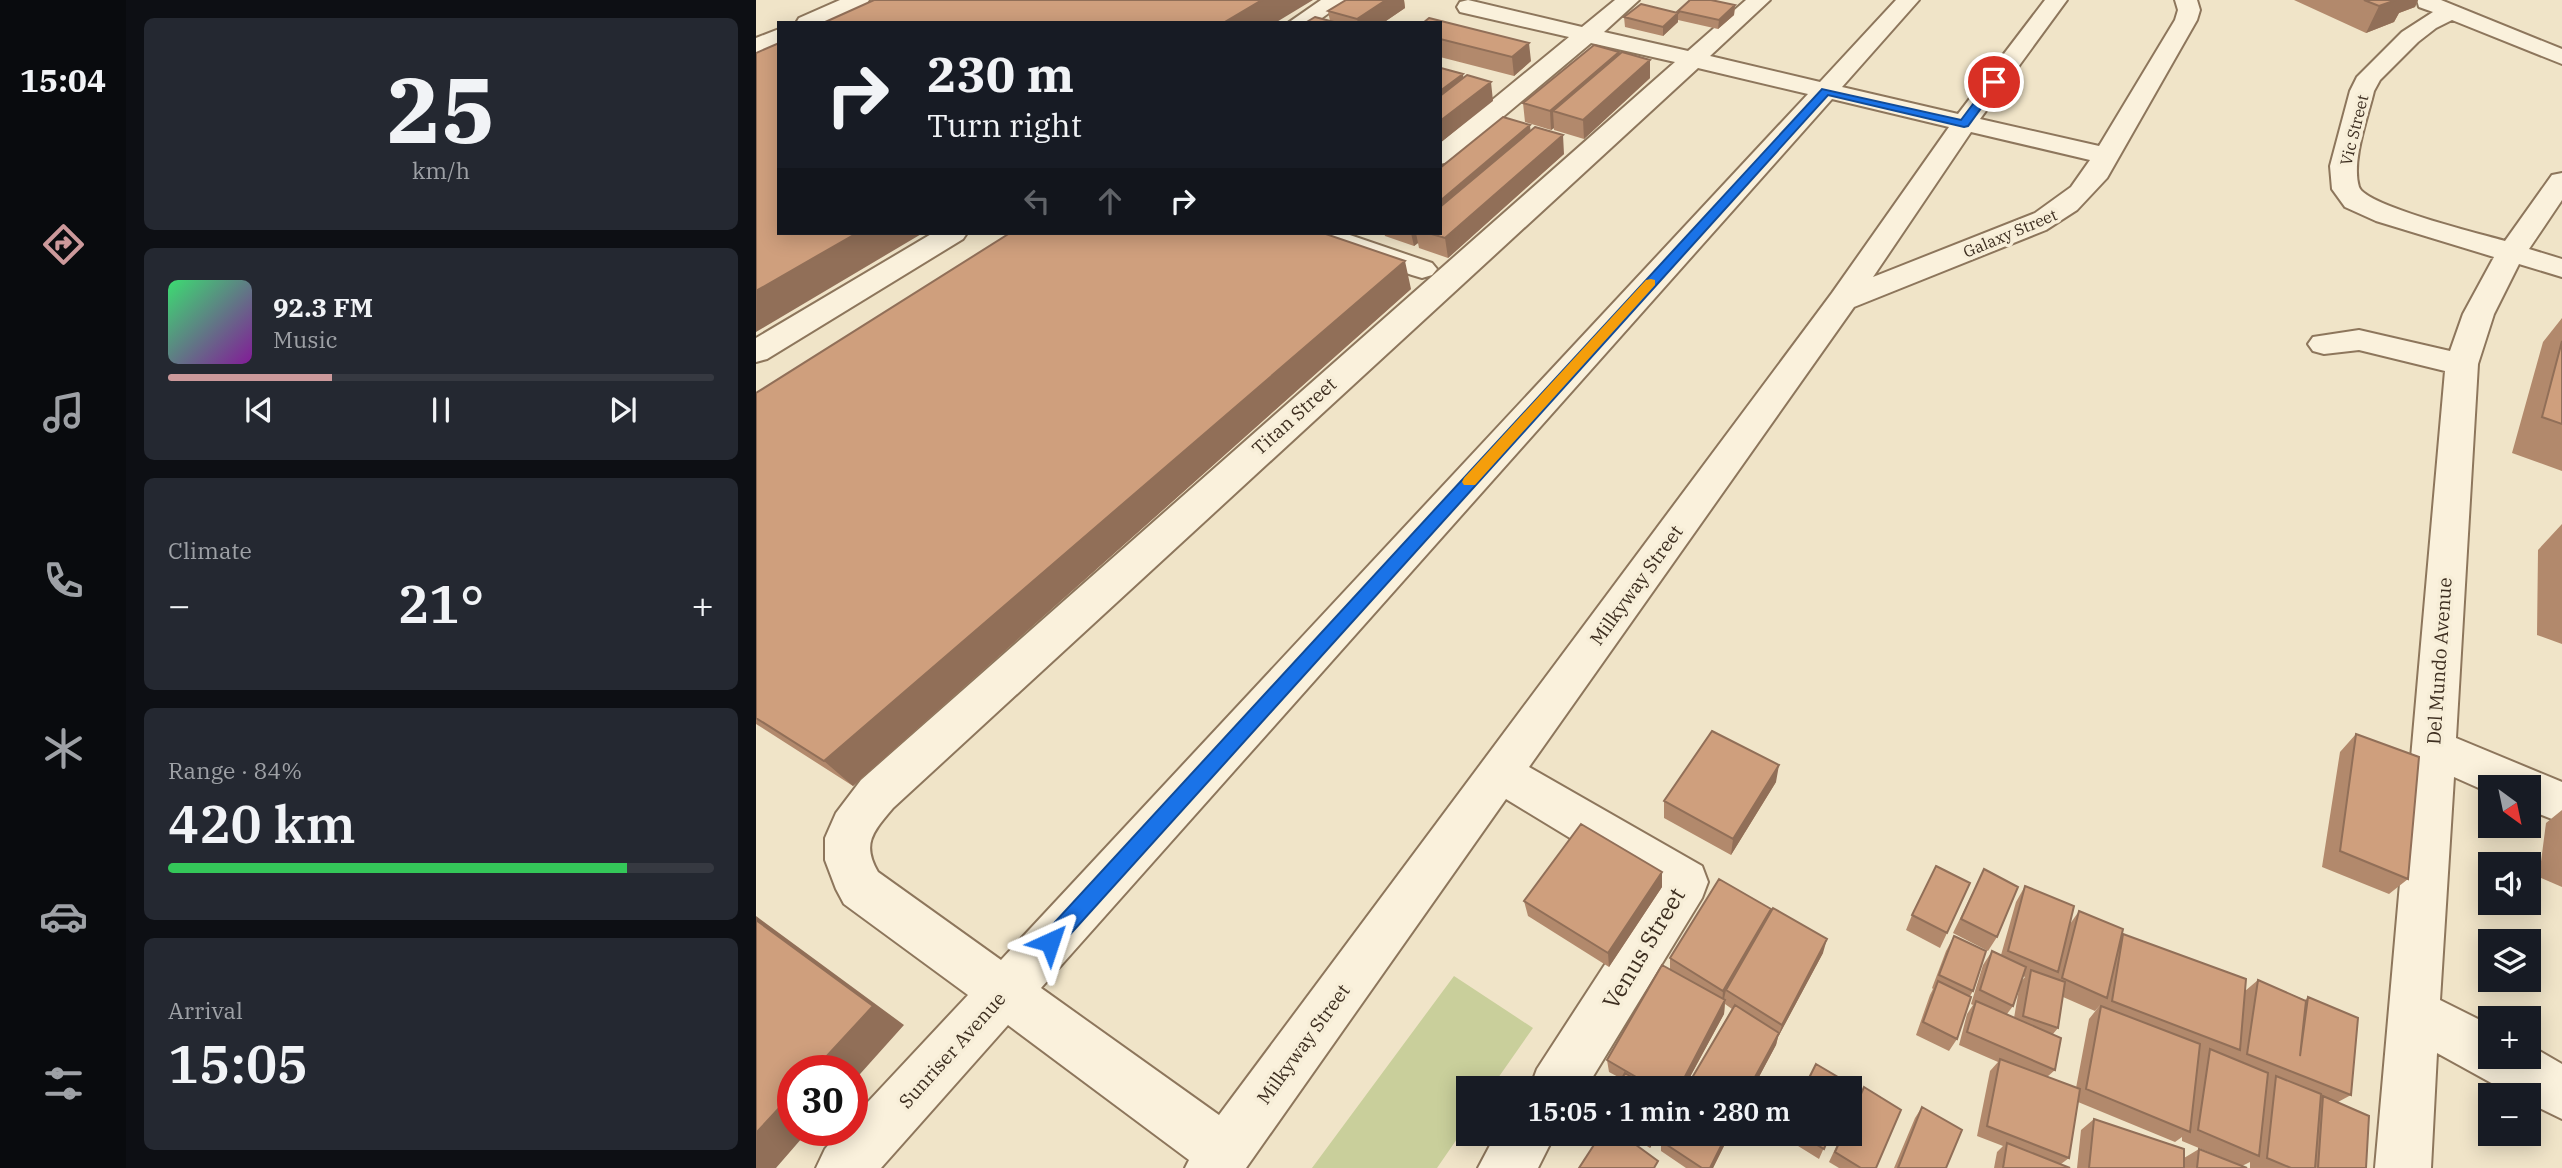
<!DOCTYPE html>
<meta charset="utf-8">
<style>
body{margin:0;font-family:"IBM Plex Serif",serif;background:#242831;color:#f1f3f6;height:100vh;display:flex;flex-direction:column;font-size:26px;white-space:nowrap}
*{box-sizing:border-box;margin:0}
p{font-size:23px;color:#9ea1a6}
.icon{flex:none;width:38px;height:38px;fill:none;stroke:currentColor;stroke-width:2;stroke-linecap:round;stroke-linejoin:round}
.map{position:relative;flex:1;overflow:hidden}
.sheet{display:flex;flex-direction:column;gap:18px;padding:18px;background:#0d0f14;width:630px}
.sheet>*{flex:none}
.top-card{position:absolute;left:21px;top:21px;width:665px;height:214px;border-radius:0px;box-shadow:0 4px 18px #0003;background:#171b24;color:#f1f3f6;overflow:hidden}
.needle{width:46px;rotate:147deg}
.buttons{position:absolute;left:1722px;top:775px;display:grid;gap:14px}
.buttons a{display:grid;place-items:center;width:63px;height:63px;border-radius:0px;background:#171b24;box-shadow:0 4px 18px #0003;font-size:35px}
.speed{position:absolute;left:21px;top:1055px;display:flex;gap:14px;font-size:35px;font-weight:700;text-align:center}
.speed>*{display:grid;place-content:center;width:91px;height:91px;border-radius:50%;background:#171b24;box-shadow:0 4px 18px #0003;line-height:1}
.speed .limit{border:10px solid #d22;background:#fff;color:#111}
.pin{position:absolute;display:grid;place-items:center;width:60px;height:60px;color:#fff;margin:-30px;border:4px solid #fff;border-radius:50%;box-shadow:0 2px 7px #0007}
.me{position:absolute;width:77px;margin:-38px;rotate:42deg;stroke-linejoin:round;filter:drop-shadow(0 0 5px #0008)}
.turn{display:flex;align-items:center;gap:24px;height:147px;padding:0 35px;font-size:32px}
.turn .icon{width:91px;height:91px;stroke-width:2.5}
.turn b{display:block;font-size:49px;line-height:60px}
.lanes{display:flex;align-items:center;height:66px;padding:0 35px;background:#0003;justify-content:center;gap:35px;direction:ltr}
.lanes .off{opacity:.35}
.big{font-size:52px;font-weight:600;line-height:1.1}
.sheet .widget{flex:1;display:flex;flex-direction:column;justify-content:center;gap:10px;min-width:0;padding:0 24px;border-radius:10px;background:#242831}
.sheet .dial{align-items:center;gap:0}
.dial b{font-size:91px;line-height:1}
.song{display:flex;align-items:center;gap:21px}
.cover{width:84px;height:84px;border-radius:10px;background:linear-gradient(135deg,hsl(140 70% 55%),hsl(290 70% 35%))}
.played{height:7px;border-radius:4px;background:linear-gradient(90deg,#cc999b 30%,#363941 30%)}
.keys{display:flex;justify-content:space-around;direction:ltr}
.heat{display:flex;justify-content:space-between;align-items:center;font-size:38px;direction:ltr}
.charge{height:10px;border-radius:5px;background:linear-gradient(90deg,#34c759 84%,#363941 0)}
.trip{position:absolute;left:700px;top:1076px;width:406px;height:70px;border-radius:0px;background:#171b24;box-shadow:0 4px 18px #0003;font-weight:600;line-height:70px;text-align:center}
main{display:flex;flex:1;min-height:0}
.tab-bar{display:flex;flex-direction:column;width:126px;justify-content:space-around;align-items:center;background:#090b0e;color:#9ea1a6}
.tab-bar .icon{width:49px;height:49px}
.tab-bar .active{color:#cc999b}
.tab-bar b{font-size:32px;color:#f1f3f6}
.map>svg:first-child{display:block}
.green{fill:#c9cf9b}
.lines{fill:none;stroke-linecap:round;stroke-linejoin:round}
.minor-casing{stroke:#8d765c;stroke-width:4}
.minor{fill:#faf1dc;fill-rule:evenodd}
.wall{fill:#b2896c;fill-rule:evenodd}
.shaded-wall{fill:#916f58}
.building{fill:#cf9f7d;stroke:#916f58;stroke-width:2}
.route{fill:#1a73e8;stroke:#114b97;stroke-width:2}
.slow{fill:#f59e0b}
.labels{text-anchor:middle;dominant-baseline:central;stroke-width:7;stroke-linejoin:round;paint-order:stroke}
.far-street-label{font-size:16px;fill:#3d2e20;stroke:#f7eed8}
.street-label{font-size:19px;fill:#3d2e20;stroke:#f7eed8}
.near-street-label{font-size:23px;fill:#3d2e20;stroke:#f7eed8}
</style>
<main>
<nav class="tab-bar">
<b>15:04</b>
<svg class="icon active" aria-label="directions" viewBox="0 0 24 24"><path d="M12 3l9 9-9 9-9-9zM9 14v-3h6M13 9l2 2-2 2"/></svg>
<svg class="icon" aria-label="music" viewBox="0 0 24 24"><path d="M9 18V5l10-2v13"/><circle cx="6" cy="18" r="3"/><circle cx="16" cy="16" r="3"/></svg>
<svg class="icon" aria-label="phone" viewBox="0 0 24 24"><path d="M5 4h4l2 5-3 2q2 4 5 5l2-3 5 2v4C11 20 4 13 5 4z"/></svg>
<svg class="icon" aria-label="climate" viewBox="0 0 24 24"><path d="M12 3v18M4 7l16 10M4 17L20 7"/></svg>
<svg class="icon" aria-label="car" viewBox="0 0 24 24"><path d="M5 17H2v-5l4-1 3-4h7l3 4 3 1v5h-3M9 17h6M6 11h13"/><circle cx="7" cy="17" r="2"/><circle cx="17" cy="17" r="2"/></svg>
<svg class="icon" aria-label="filters" viewBox="0 0 24 24"><path d="M4 7h16M4 17h16"/><circle cx="9" cy="7" r="2"/><circle cx="15" cy="17" r="2"/></svg>
</nav>
<section class="sheet">
<div class="widget dial"><b>25</b><p>km/h</p></div>
<div class="widget">
<div class="song"><i class="cover"></i><div><b>92.3 FM</b><p>Music</p></div></div>
<div class="played"></div>
<div class="keys"><svg class="icon" aria-label="previous" viewBox="0 0 24 24"><path d="M18 5L8 12l10 7zM5 5v14"/></svg><svg class="icon" aria-label="pause" viewBox="0 0 24 24"><path d="M8 5v14M16 5v14"/></svg><svg class="icon" aria-label="next" viewBox="0 0 24 24"><path d="M6 5l10 7-10 7zM19 5v14"/></svg></div>
</div>
<div class="widget"><p>Climate</p>
<div class="heat"><a>−</a><b class="big">21°</b><a>+</a></div>
</div>
<div class="widget"><p>Range · 84%</p><b class="big">420 km</b><div class="charge"></div></div>
<div class="widget"><p>Arrival</p><b class="big">15:05</b></div>
</section>
<div class="map">
<svg width="1806" height="1168" viewBox="0 0 1806 1168">
<rect width="100%" height="100%" fill="#f0e4c8"/>
<path class="green" d="M698 976 777 1028 735 1088H712V1123L681 1168H556Z"/>
<g class="lines">
<g class="minor-casing">
<path id="minor" d="M84 0H113L110 5 70 23H40L43 18Z
M565 0H591L559 23H532Z
M712 0 826 27 859 0H883L848 32 932 51 990 0H1014L954 56 1064 82 1140 0H1163L1086 87 1202 114 1289 0H1311L1224 119 1343 146 1419 20 1422 10 1419 0H1441L1444 10 1441 20 1351 178 1321 210 1290 230 1098 307 773 767 946 866 952 882 946 898 830 1088H774L781 1069 898 889 750 799 490 1168H429L433 1160 252 1025 125 1168H60L69 1149 85 1130H96V1119L212 995 88 904 80 889 69 860V838L80 813 105 780 919 62 835 43 693 162 684 164V143L813 37 704 12 701 7 704 2ZM942 68 1052 94 245 960 122 872C105 843 118 831 137 808ZM1076 99 1193 127 1076 293 463 1115 285 988ZM1215 132 1334 160 1315 187 1279 213 1117 277Z
M1661 0H1685L1806 49V64L1696 20 1680 28 1662 42 1624 80 1618 91C1612 117 1595 161 1603 187 1610 206 1725 234 1749 241L1796 175 1806 173V200L1773 249 1806 259V277L1763 264 1738 314 1722 364 1700 738 1806 782V823L1773 810V788H1734V793L1698 777 1684 1000 1734 1025V1057H1773V1045L1806 1064V1119L1773 1103V1096H1759L1681 1053 1675 1168H1619L1689 371 1603 350 1568 354 1557 351 1552 344 1557 337 1603 330 1694 351 1707 314 1738 257 1620 221 1589 207 1576 189 1574 166 1594 91 1601 77 1646 32 1677 12 1663 7Z
M23 29V45L0 53V38Z
M177 233H211L207 239 11 359 0 362V338Z
M547 233H588L676 263 681 269 676 275 666 278 656 275 551 239Z
M740 1134H799L782 1168H722Z"/>
</g>
<use href="#minor" class="minor"/>
</g>
<path class="wall" d="M590 0H648L649 8 627 23H549L574 21 572 11Z
M1538 0H1662L1659 7 1643 13 1638 22 1610 33Z
M979 5 978 15 962 29 922 20V22L907 36 869 27 868 17 922 12V11Z
M684 23 775 61 758 76 684 57Z
M863 52V55L894 78 828 139 798 130V128L795 130 769 122 767 103Z
M774 131 808 154 692 258 663 248 662 243 658 246 629 236 628 233H684Z
M655 289 97 786 0 724V393Z
M1806 318V471L1756 453 1787 342Z
M1806 524V644L1781 635 1782 550Z
M1600 734 1652 879 1633 894 1566 867 1584 752Z
M1020 782 975 855 908 818V801Z
M1806 810V887L1783 877 1790 823Z
M1228 869 1241 937 1232 951 1197 933Z
M906 872V887L853 967 772 916 768 901Z
M1269 886 1314 924 1323 911 1365 937 1367 934 1489 991 1502 980 1549 1000 1552 997 1595 1095 1582 1102 1610 1168H1494V1162L1486 1166 1491 1168H1321L1325 1130 1338 1119 1428 1158 1443 1149 1474 1161 1426 1141V1137L1419 1142 1322 1102 1313 1158 1305 1164 1314 1168H1238L1241 1152 1247 1146 1221 1136 1234 1071 1242 1062 1203 1045 1211 1014 1217 1005 1215 1004 1227 965 1236 951 1245 955 1260 902ZM1267 976 1269 977 1264 983 1258 1018 1251 1014 1257 1006ZM1307 997 1339 1011 1345 1004 1333 1019 1320 1088 1291 1077 1299 1070 1297 1034 1302 1028Z
M1014 914 1067 953 1022 1037 1020 1045 997 1088H930L976 1009 969 1004 968 1014 928 1088H861L866 1079 853 1072 851 1060 914 969V958Z
M1156 915 1191 933 1184 948 1150 930Z
M1198 936 1217 991 1214 996 1201 1039 1193 1051 1160 1035 1174 995 1177 989 1176 988 1190 951Z
M1108 1087 1120 1168H1083L1073 1162 1086 1134H1094V1117Z
M1166 1107 1190 1168H1138L1159 1118Z
M872 1134H902L894 1148Z
M1027 1134H1074L1063 1159 1026 1136Z
M905 1141 969 1144 957 1168H930L905 1151Z"/>
<path class="shaded-wall" d="M506 0H557L519 23H467Z
M630 0H648L649 8 627 23H602L601 19Z
M1640 0H1662L1659 7 1643 13 1638 22 1610 33 1623 6Z
M979 5 978 15 962 29 963 20Z
M922 13V22L907 36V27Z
M773 43 775 61 758 76 756 57Z
M863 52V70L797 111 798 128 795 130 794 111Z
M894 60V78L828 139 827 120Z
M707 74 709 93 684 112V91Z
M735 82 737 101 684 143V121Z
M774 125 776 144 684 223V201Z
M807 135 808 154 692 258 689 238Z
M101 233H167L0 332V291Z
M655 233H660L662 243 658 246Z
M649 261 655 289 97 786 68 761Z
M1023 765 1020 782 975 855 977 839Z
M906 872V887L853 967 852 953Z
M1015 909 1012 924 970 990 968 999 966 1004 967 991Z
M0 916 148 1025 96 1083V1071H57L0 920Z
M1071 939 1067 953 1022 1037 1026 1025Z
M969 1000 968 1014 928 1088H923Z
M1023 1033 1020 1045 997 1088H993Z
M37 1093V1130H53L20 1168H0V1133Z
M896 1134H902L894 1148V1138Z
M971 1134 969 1144 957 1168H954Z"/>
<path class="building" d="M118 0H506L467 23H67Z
M590 0H630L601 19 572 11Z
M934 0H955L979 5 963 20 922 11Z
M1608 0H1640L1623 6Z
M885 4 922 13 907 27 868 17Z
M559 17 578 22 549 23Z
M673 18 773 43 756 57 684 39V23H667Z
M23 43V233H101L0 291V53Z
M838 45 863 52 794 111 767 103Z
M866 52 894 60 827 120 797 111Z
M684 68H685L707 74 684 91Z
M711 75 735 82 684 121V96Z
M747 117 774 125 684 201V168Z
M779 127 807 135 689 238 672 233H684V207Z
M254 233H567L649 261 68 761 0 718V393Z
M1806 341V424L1786 417Z
M956 731 1023 765 977 839 908 801Z
M1600 734 1663 757 1652 879 1584 851Z
M825 824 906 872 852 953 768 901Z
M1180 866 1214 883 1191 933 1156 915Z
M1228 869 1262 887 1241 937 1205 919Z
M963 879 1015 909 967 991 914 958Z
M1269 886 1318 906 1302 972 1252 951Z
M1017 908 1071 939 1026 1025 970 990Z
M1323 911 1367 929 1351 998 1306 978Z
M0 920 117 1006 57 1071H37V1093L0 1133Z
M1367 934 1490 979 1484 1050 1356 1001Z
M1198 936 1230 951 1217 991 1183 975Z
M1236 951 1270 967 1257 1006 1224 990Z
M906 965 969 1000 923 1088H899L851 1060Z
M1275 970 1309 982 1302 1028 1267 1016Z
M1502 980 1550 1001 1544 1056 1552 997 1602 1018 1595 1095 1491 1054Z
M1182 981 1215 997 1201 1039 1167 1022Z
M1220 1001 1305 1038 1299 1070 1211 1032Z
M979 1005 1023 1033 993 1088H930Z
M1345 1006 1444 1044 1434 1132 1330 1089Z
M1454 1049 1512 1073 1503 1156 1442 1130Z
M1244 1059 1324 1089 1313 1158 1231 1126Z
M1060 1064 1097 1086 1094 1093V1088H1048Z
M869 1073 893 1088H861Z
M1520 1076 1565 1094 1559 1168H1535L1511 1158Z
M1108 1087 1145 1110 1120 1168H1105L1079 1152 1087 1134H1094V1119Z
M1567 1096 1613 1116 1610 1168H1562Z
M1166 1107 1206 1130 1190 1168H1142Z
M1338 1119 1428 1149V1168H1333Z
M845 1134H865L902 1161 898 1168H823Z
M909 1134H971L954 1168H946L905 1141Z
M1043 1134H1074L1068 1149Z
M1251 1143 1314 1168H1247Z
M1443 1149 1491 1168H1441Z"/>
<path class="route" d="M1238 79 1244 82 1212 126 1208 127 1072 95 301 949 294 952 287 949 284 942 287 935 1066 89 1205 120 1235 80Z"/>
<path class="slow" d="M895 279 899 280V285L719 485H708L706 482 708 478 890 280Z"/>
<g class="labels">
<g class="far-street-label">
<text transform="translate(1598 130) rotate(-76)">Vic Street</text>
<text transform="translate(1254 233) rotate(-23)">Galaxy Street</text>
</g>
<g class="street-label">
<text transform="translate(538 416) rotate(-42)">Titan Street</text>
<text transform="translate(880 585) rotate(-54)">Milkyway Street</text>
<text transform="translate(1683 661) rotate(-86)">Del Mundo Avenue</text>
<text transform="translate(547 1044) rotate(-54)">Milkyway Street</text>
<text transform="translate(196 1050) rotate(-48)">Sunriser Avenue</text>
</g>
<g class="near-street-label">
<text transform="translate(887 948) rotate(-59)">Venus Street</text>
</g>
</g>
</svg>
<div class="buttons">
<a><svg class="needle" viewBox="-14 -14 28 28"><path d="M0-13l5 13h-10z" fill="#e53935"/><path d="M0 13l5-13h-10z" fill="#9ea1a6"/></svg></a>
<a><svg class="icon" aria-label="sound" viewBox="0 0 24 24"><path d="M4 9h4l5-4v14l-5-4H4zM17 9q2 3 0 6"/></svg></a>
<a><svg class="icon" aria-label="layers" viewBox="0 0 24 24"><path d="M12 4l9 5-9 5-9-5zM3 14l9 5 9-5"/></svg></a>
<a>+</a>
<a>−</a>
</div>
<div class="speed"><div class="limit">30</div></div>
<div class="pin" style="left:1238px;top:82px;background:#d93025"><svg class="icon" aria-label="arrive" viewBox="0 0 24 24"><path d="M6 21V4h12l-3 4 3 4H6"/></svg></div>
<svg class="me" style="left:294px;top:942px" viewBox="-20 -20 40 40"><path d="M0-17L14 15 0 8-14 15z" fill="#1a73e8" stroke="#fff" stroke-width="4"/></svg>
<div class="trip">15:05 · 1 min · 280 m</div>
<div class="top-card">
<div class="turn"><svg class="icon" aria-label="right" viewBox="0 0 24 24"><path d="M7 20v-9h11M14 6l5 5-5 5"/></svg><div><b>230 m</b>Turn right</div></div>
<div class="lanes"><svg class="icon off" aria-label="left" viewBox="0 0 24 24"><path d="M17 20v-9H6M10 6l-5 5 5 5"/></svg><svg class="icon off" aria-label="ahead" viewBox="0 0 24 24"><path d="M12 20V5M6 11l6-6 6 6"/></svg><svg class="icon" aria-label="right" viewBox="0 0 24 24"><path d="M7 20v-9h11M14 6l5 5-5 5"/></svg></div>
</div>
</div>
</main>
